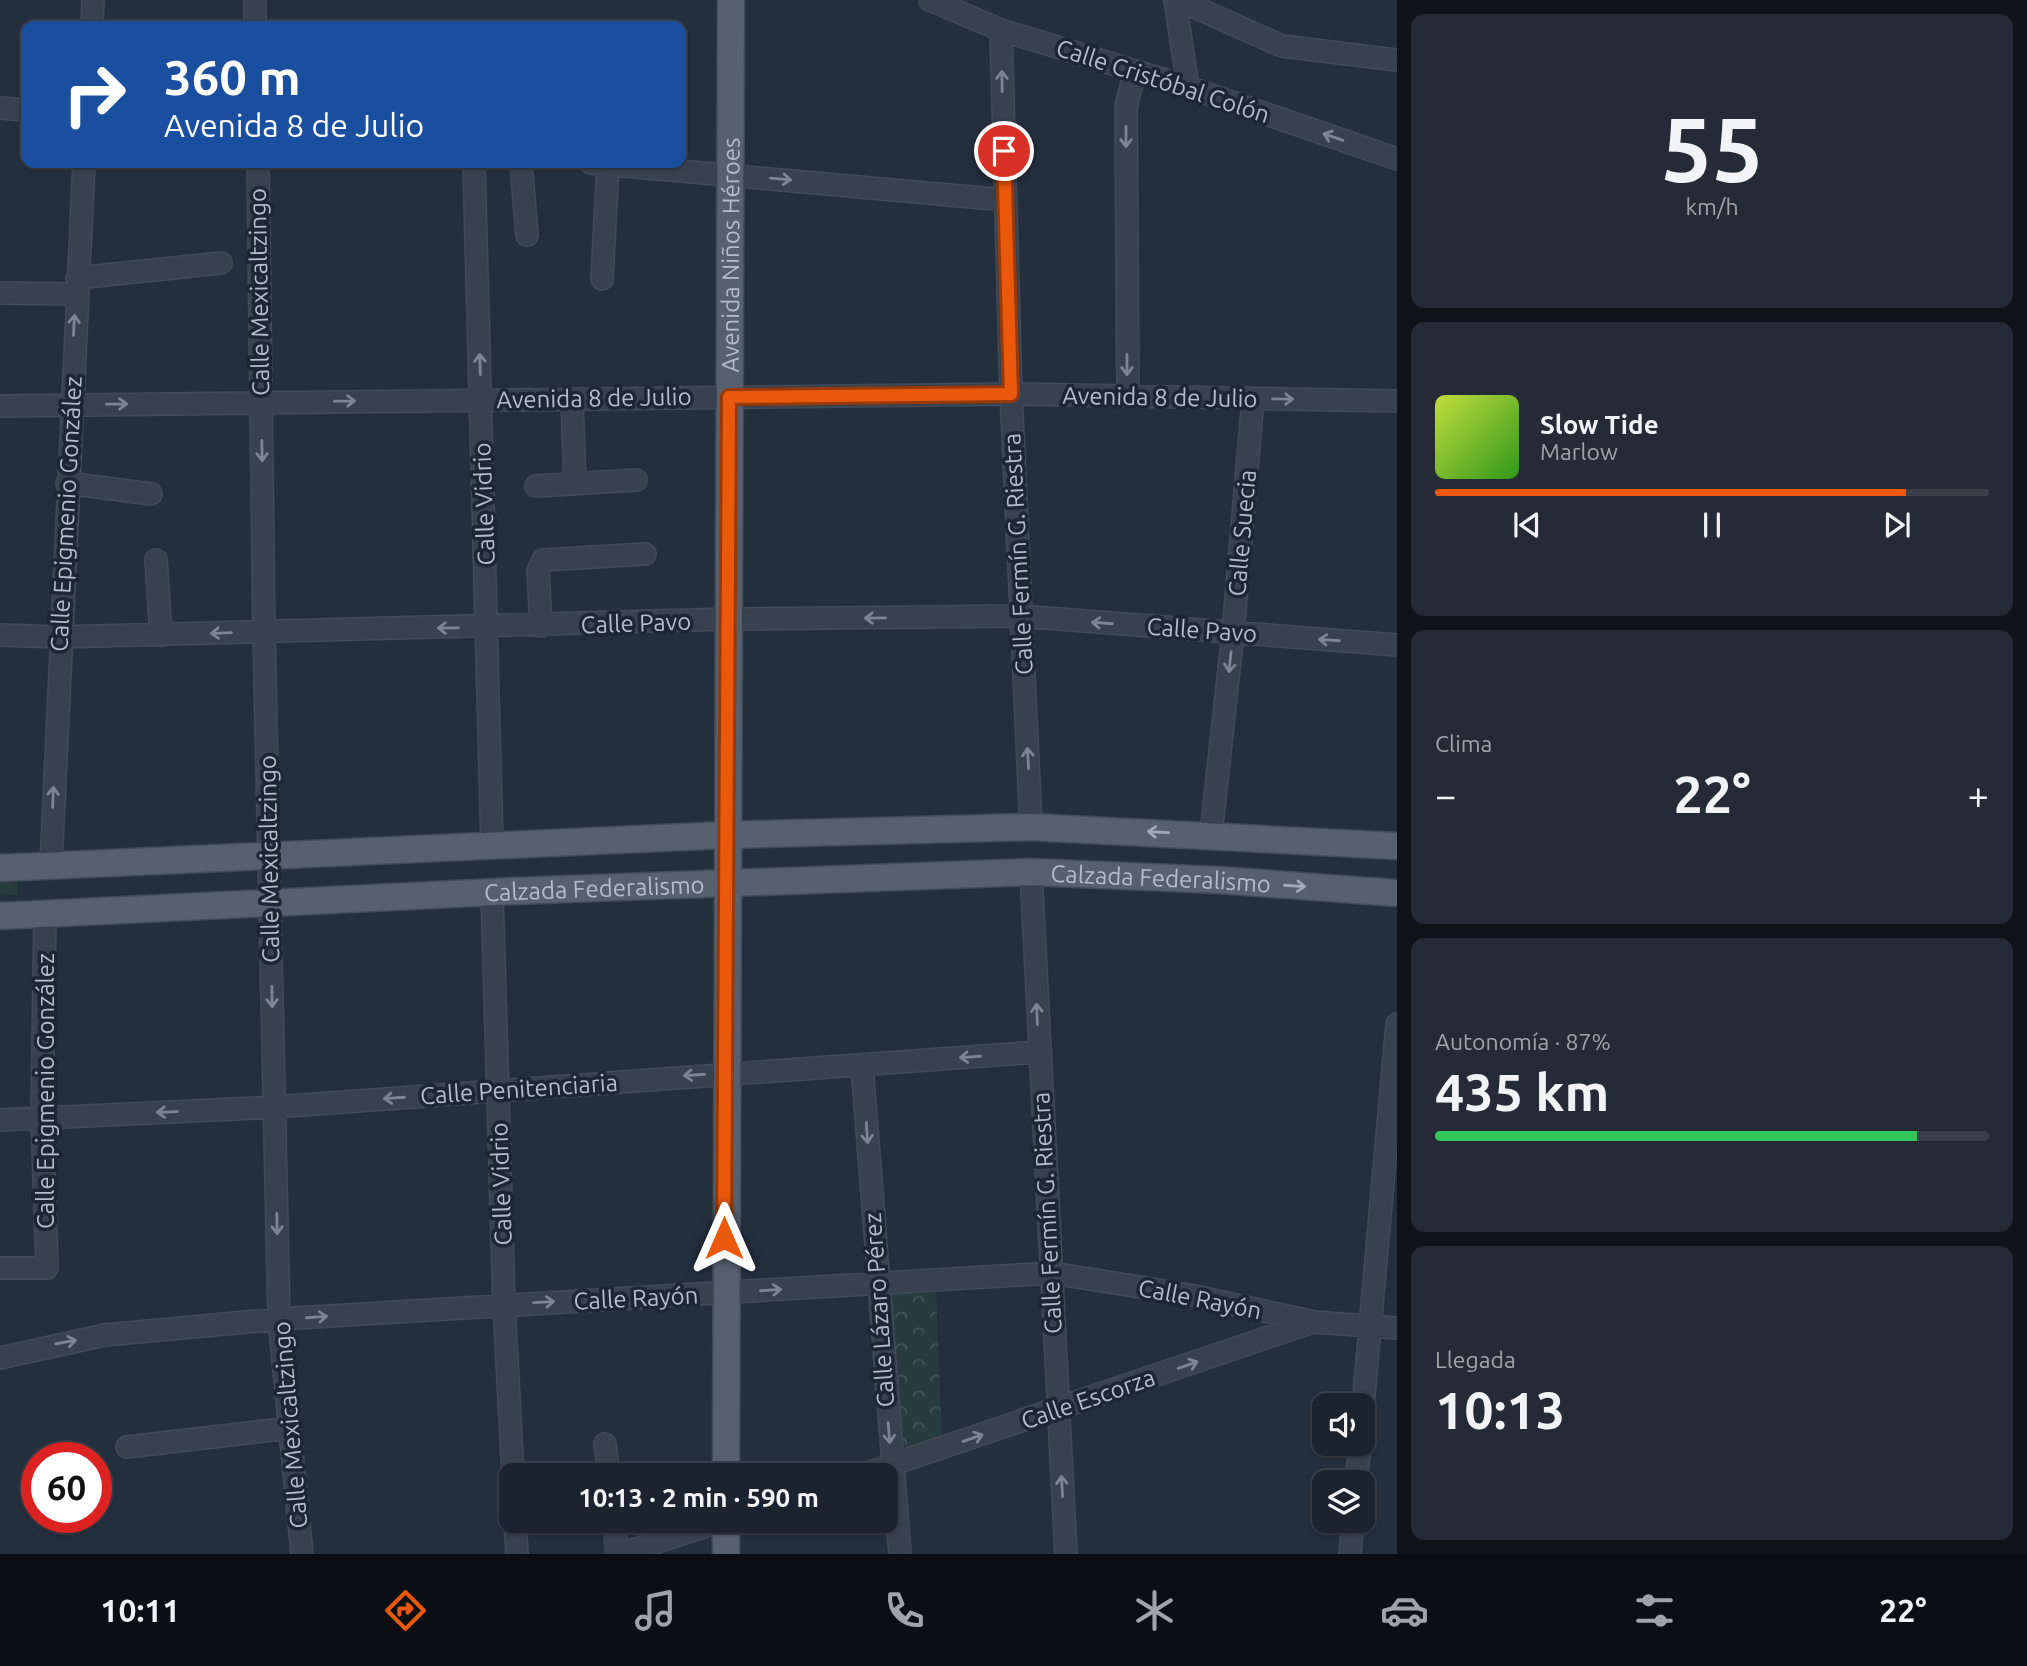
<!DOCTYPE html>
<html lang="es">
<meta charset="utf-8">
<style>
body{margin:0;font-family:Ubuntu,sans-serif;background:#242b36;color:#f1f3f6;height:100vh;display:flex;flex-direction:column;font-size:26px;white-space:nowrap}
*{box-sizing:border-box;margin:0}
p{font-size:23px;color:#a0a4aa}
.icon{flex:none;width:38px;height:38px;fill:none;stroke:currentColor;stroke-width:2;stroke-linecap:round;stroke-linejoin:round}
.map{position:relative;flex:1;overflow:hidden}
.sheet{display:flex;flex-direction:column;gap:14px;padding:14px;background:#0f1319;width:630px}
.sheet>*{flex:none}
.guide{position:absolute;left:21px;top:21px;width:665px;height:147px;border-radius:14px;box-shadow:0 2px 5px #0004,0 0 0 2px #39404a;background:#1a4fa0;color:#fff;overflow:hidden}
.fabs{position:absolute;left:1312px;top:1393px;display:grid;gap:14px}
.fabs a{display:grid;place-items:center;width:63px;height:63px;border-radius:14px;background:#1b232e;box-shadow:0 2px 5px #0004,0 0 0 2px #39404a;font-size:35px}
.speed{position:absolute;left:21px;top:1442px;display:flex;gap:14px;font-size:35px;font-weight:700;text-align:center}
.speed>*{display:grid;place-content:center;width:91px;height:91px;border-radius:50%;background:#1b232e;box-shadow:0 2px 5px #0004,0 0 0 2px #39404a;line-height:1}
.speed .limit{border:10px solid #d22;background:#fff;color:#111}
.pin{position:absolute;display:grid;place-items:center;width:60px;height:60px;color:#fff;margin:-30px;border:4px solid #fff;border-radius:50%;box-shadow:0 2px 7px #0007}
.me{position:absolute;width:77px;margin:-38px;rotate:0deg;stroke-linejoin:round;filter:drop-shadow(0 0 5px #0008)}
.turn{display:flex;align-items:center;gap:24px;height:147px;padding:0 28px;font-size:32px}
.turn .icon{width:91px;height:91px;stroke-width:2.5}
.turn b{display:block;font-size:49px;line-height:60px}
.big{font-size:52px;font-weight:700;line-height:1.1}
.sheet .tile{flex:1;display:flex;flex-direction:column;justify-content:center;gap:10px;min-width:0;padding:0 24px;border-radius:14px;background:#242b36}
.sheet .dial{align-items:center;gap:0}
.dial b{font-size:91px;line-height:1}
.song{display:flex;align-items:center;gap:21px}
.cover{width:84px;height:84px;border-radius:10px;background:linear-gradient(135deg,hsl(70 70% 55%),hsl(110 70% 35%))}
.played{height:7px;border-radius:4px;background:linear-gradient(90deg,#ea580c 85%,#39404a 85%)}
.keys{display:flex;justify-content:space-around;direction:ltr}
.heat{display:flex;justify-content:space-between;align-items:center;font-size:38px;direction:ltr}
.charge{height:10px;border-radius:5px;background:linear-gradient(90deg,#34c759 87%,#39404a 0)}
.trip{position:absolute;left:499px;top:1463px;width:399px;height:70px;border-radius:14px;background:#1b232e;box-shadow:0 2px 5px #0004,0 0 0 2px #39404a;font-weight:700;line-height:70px;text-align:center}
.menu{display:flex;height:112px;justify-content:space-around;align-items:center;background:#0b0e12;color:#a0a4aa}
.menu .icon{width:49px;height:49px}
.menu .selected{color:#ea580c}
.menu b{font-size:32px;color:#f1f3f6}
main{display:flex;flex:1;min-height:0}
.map>svg:first-child{display:block}
.green{fill:#263c3f}
.park{fill:url(#park-crowns)}
.lines{fill:none;stroke-linecap:round;stroke-linejoin:round}
.minor-casing{stroke:#414a57;stroke-width:24}
.major-casing{stroke:#414a57;stroke-width:29}
.minor{stroke:#38414e;stroke-width:21}
.major{stroke:#56606e;stroke-width:26}
.oneway{stroke:#7c8592}
.oneway2{stroke:#a1aab7}
.route-casing{stroke:#983908;stroke-width:18}
.route{stroke:#ea580c;stroke-width:12}
.labels{text-anchor:middle;dominant-baseline:central;stroke-width:7;stroke-linejoin:round;paint-order:stroke}
.street-label{font-size:24px;fill:#b4bcc9;stroke:#1d2633}
</style>
<main>
<div class="map">
<svg width="1397" height="1554" viewBox="0 0 1397 1554">
<defs>
<pattern id="park-crowns" width="20" height="18" patternUnits="userSpaceOnUse" patternTransform="scale(1.75)"><rect width="20" height="18" fill="#263c3f"/><path d="M2 6a3 3 0 1 1 6 0M12 15a3 3 0 1 1 6 0" fill="none" stroke="#435659"/></pattern>
</defs>
<rect width="100%" height="100%" fill="#242f3e"/>
<path class="green" d="M17 877 18 895 0 896V878Z"/>
<path class="park" d="M936 1289 942 1440 900 1454 887 1293Z"/>
<g class="lines">
<g class="minor-casing">
<path id="minor" d="M255 0V26
M930 0 1001 30 1188 87 1397 159
M1175 0 1188 87
M1179 0 1282 46 1397 60
M92 26 93 0
M1001 30 1011 394 1031 827
M0 108 26 110
M258 163 264 632 279 1319 302 1554
M474 163 492 846
M521 163 527 235
M591 163 1005 200
M77 278 221 263
M602 279 608 164
M0 293 75 294
M1128 396 1126 107 1135 71
M572 399 575 484
M0 406 1011 394 1397 401
M67 483 151 494
M536 486 636 480
M156 560 161 635
M541 626 538 571 543 560 645 554
M0 635 60 637 728 619 1020 616 1397 645
M1211 834 1233 633 1253 399
M51 865 84 163
M1031 872 1066 1554
M492 892 504 1304 513 1475
M862 1065 900 1554
M0 1120 275 1107 1038 1052
M0 1268H47L42 1117 45 914
M0 1358 105 1335 279 1319 1052 1273 1195 1296 1314 1322 1397 1328
M1363 1406 1397 1024
M605 1444 609 1475
M127 1447 290 1428
M861 1475 1313 1322
M1356 1482 1360 1444
M515 1521 517 1554
M614 1521 617 1554
M621 1554 721 1521
M1350 1554 1353 1521"/>
</g>
<g class="major-casing">
<g id="major">
<path d="M0 868 727 835 1031 827 1397 846"/>
<path id="s1" d="M0 916 515 891 1031 872 1219 880 1397 893"/>
<path id="s2" d="M726 1475 731 0"/>
<path d="M726 1521V1554"/>
</g>
</g>
<use href="#minor" class="minor"/>
<use href="#major" class="major"/>
</g>
<defs><path id="oneway-shaft" d="M-6 0H5M1.5-3L5.5 0L1.5 3" fill="none" stroke-width="1.6" stroke-linecap="round" stroke-linejoin="round" transform="scale(1.75)"/></defs>
<g class="oneway">
<use href="#oneway-shaft" transform="translate(1002 81) rotate(-91)"/>
<use href="#oneway-shaft" transform="translate(1126 137) rotate(90)"/>
<use href="#oneway-shaft" transform="translate(1333 137) rotate(-161)"/>
<use href="#oneway-shaft" transform="translate(781 179) rotate(5)"/>
<use href="#oneway-shaft" transform="translate(74 325) rotate(-87)"/>
<use href="#oneway-shaft" transform="translate(480 364) rotate(-92)"/>
<use href="#oneway-shaft" transform="translate(1127 365) rotate(90)"/>
<use href="#oneway-shaft" transform="translate(1283 399) rotate(1)"/>
<use href="#oneway-shaft" transform="translate(345 401) rotate(-1)"/>
<use href="#oneway-shaft" transform="translate(117 404) rotate(-1)"/>
<use href="#oneway-shaft" transform="translate(262 451) rotate(89)"/>
<use href="#oneway-shaft" transform="translate(875 618) rotate(179)"/>
<use href="#oneway-shaft" transform="translate(1102 623) rotate(-176)"/>
<use href="#oneway-shaft" transform="translate(448 628) rotate(179)"/>
<use href="#oneway-shaft" transform="translate(221 633) rotate(178)"/>
<use href="#oneway-shaft" transform="translate(1329 640) rotate(-176)"/>
<use href="#oneway-shaft" transform="translate(1230 662) rotate(96)"/>
<use href="#oneway-shaft" transform="translate(1028 758) rotate(-93)"/>
<use href="#oneway-shaft" transform="translate(53 797) rotate(-88)"/>
<use href="#oneway-shaft" transform="translate(272 997) rotate(89)"/>
<use href="#oneway-shaft" transform="translate(1037 1014) rotate(-92)"/>
<use href="#oneway-shaft" transform="translate(970 1057) rotate(176)"/>
<use href="#oneway-shaft" transform="translate(694 1075) rotate(176)"/>
<use href="#oneway-shaft" transform="translate(394 1098) rotate(176)"/>
<use href="#oneway-shaft" transform="translate(167 1112) rotate(178)"/>
<use href="#oneway-shaft" transform="translate(867 1133) rotate(86)"/>
<use href="#oneway-shaft" transform="translate(277 1224) rotate(89)"/>
<use href="#oneway-shaft" transform="translate(771 1290) rotate(-4)"/>
<use href="#oneway-shaft" transform="translate(544 1302) rotate(-3)"/>
<use href="#oneway-shaft" transform="translate(317 1317) rotate(-4)"/>
<use href="#oneway-shaft" transform="translate(66 1342) rotate(-10)"/>
<use href="#oneway-shaft" transform="translate(1188 1365) rotate(-19)"/>
<use href="#oneway-shaft" transform="translate(889 1433) rotate(85)"/>
<use href="#oneway-shaft" transform="translate(973 1438) rotate(-19)"/>
<use href="#oneway-shaft" transform="translate(1062 1486) rotate(-93)"/>
</g>
<g class="oneway2">
<use href="#oneway-shaft" transform="translate(1158 832) rotate(-177)"/>
<use href="#oneway-shaft" transform="translate(1295 886) rotate(4)"/>
</g>
<g class="lines">
<g class="route-casing">
<path id="route" d="M724 1238 729 397 1011 394 1004 151"/>
</g>
<use href="#route" class="route"/>
</g>
<g class="labels">
<g class="street-label">
<text transform="translate(1163 81) rotate(18)">Calle Cristóbal Colón</text>
<text stroke="none"><textPath href="#s2" startOffset="1220">Avenida Niños Héroes</textPath></text>
<text transform="translate(259 292) rotate(-91)">Calle Mexicaltzingo</text>
<text transform="translate(1160 397) rotate(1)">Avenida 8 de Julio</text>
<text transform="translate(594 398) rotate(-1)">Avenida 8 de Julio</text>
<text transform="translate(484 504) rotate(-92)">Calle Vidrio</text>
<text transform="translate(66 514) rotate(-87)">Calle Epigmenio González</text>
<text transform="translate(1242 533) rotate(-85)">Calle Suecia</text>
<text transform="translate(1018 554) rotate(-93)">Calle Fermín G. Riestra</text>
<text transform="translate(636 623) rotate(-2)">Calle Pavo</text>
<text transform="translate(1202 630) rotate(4)">Calle Pavo</text>
<text transform="translate(269 859) rotate(-91)">Calle Mexicaltzingo</text>
<text stroke="none"><textPath href="#s1" startOffset="1162">Calzada Federalismo</textPath></text>
<text stroke="none"><textPath href="#s1" startOffset="595">Calzada Federalismo</textPath></text>
<text transform="translate(519 1089) rotate(-4)">Calle Penitenciaria</text>
<text transform="translate(45 1091) rotate(-90)">Calle Epigmenio González</text>
<text transform="translate(501 1184) rotate(-92)">Calle Vidrio</text>
<text transform="translate(1047 1213) rotate(-93)">Calle Fermín G. Riestra</text>
<text transform="translate(636 1298) rotate(-3)">Calle Rayón</text>
<text transform="translate(1200 1299) rotate(11)">Calle Rayón</text>
<text transform="translate(879 1310) rotate(-94)">Calle Lázaro Pérez</text>
<text transform="translate(1088 1399) rotate(-19)">Calle Escorza</text>
<text transform="translate(290 1425) rotate(-95)">Calle Mexicaltzingo</text>
</g>
</g>
</svg>
<div class="fabs">
<a><svg class="icon" aria-label="sound" viewBox="0 0 24 24"><path d="M4 9h4l5-4v14l-5-4H4zM17 9q2 3 0 6"/></svg></a>
<a><svg class="icon" aria-label="layers" viewBox="0 0 24 24"><path d="M12 4l9 5-9 5-9-5zM3 14l9 5 9-5"/></svg></a>
</div>
<div class="speed"><div class="limit">60</div></div>
<div class="pin" style="left:1004px;top:151px;background:#d93025"><svg class="icon" aria-label="arrive" viewBox="0 0 24 24"><path d="M6 21V4h12l-3 4 3 4H6"/></svg></div>
<svg class="me" style="left:724px;top:1238px" viewBox="-20 -20 40 40"><path d="M0-17L14 15 0 8-14 15z" fill="#ea580c" stroke="#fff" stroke-width="4"/></svg>
<div class="trip">10:13 · 2 min · 590 m</div>
<div class="guide">
<div class="turn"><svg class="icon" aria-label="right" viewBox="0 0 24 24"><path d="M7 20v-9h11M14 6l5 5-5 5"/></svg><div><b>360 m</b>Avenida 8 de Julio</div></div>
</div>
</div>
<section class="sheet">
<div class="tile dial"><b>55</b><p>km/h</p></div>
<div class="tile">
<div class="song"><i class="cover"></i><div><b>Slow Tide</b><p>Marlow</p></div></div>
<div class="played"></div>
<div class="keys"><svg class="icon" aria-label="previous" viewBox="0 0 24 24"><path d="M18 5L8 12l10 7zM5 5v14"/></svg><svg class="icon" aria-label="pause" viewBox="0 0 24 24"><path d="M8 5v14M16 5v14"/></svg><svg class="icon" aria-label="next" viewBox="0 0 24 24"><path d="M6 5l10 7-10 7zM19 5v14"/></svg></div>
</div>
<div class="tile"><p>Clima</p>
<div class="heat"><a>−</a><b class="big">22°</b><a>+</a></div>
</div>
<div class="tile"><p>Autonomía · 87%</p><b class="big">435 km</b><div class="charge"></div></div>
<div class="tile"><p>Llegada</p><b class="big">10:13</b></div>
</section>
</main>
<nav class="menu">
<b>10:11</b>
<svg class="icon selected" aria-label="directions" viewBox="0 0 24 24"><path d="M12 3l9 9-9 9-9-9zM9 14v-3h6M13 9l2 2-2 2"/></svg>
<svg class="icon" aria-label="music" viewBox="0 0 24 24"><path d="M9 18V5l10-2v13"/><circle cx="6" cy="18" r="3"/><circle cx="16" cy="16" r="3"/></svg>
<svg class="icon" aria-label="phone" viewBox="0 0 24 24"><path d="M5 4h4l2 5-3 2q2 4 5 5l2-3 5 2v4C11 20 4 13 5 4z"/></svg>
<svg class="icon" aria-label="climate" viewBox="0 0 24 24"><path d="M12 3v18M4 7l16 10M4 17L20 7"/></svg>
<svg class="icon" aria-label="car" viewBox="0 0 24 24"><path d="M5 17H2v-5l4-1 3-4h7l3 4 3 1v5h-3M9 17h6M6 11h13"/><circle cx="7" cy="17" r="2"/><circle cx="17" cy="17" r="2"/></svg>
<svg class="icon" aria-label="filters" viewBox="0 0 24 24"><path d="M4 7h16M4 17h16"/><circle cx="9" cy="7" r="2"/><circle cx="15" cy="17" r="2"/></svg>
<b>22°</b>
</nav>
